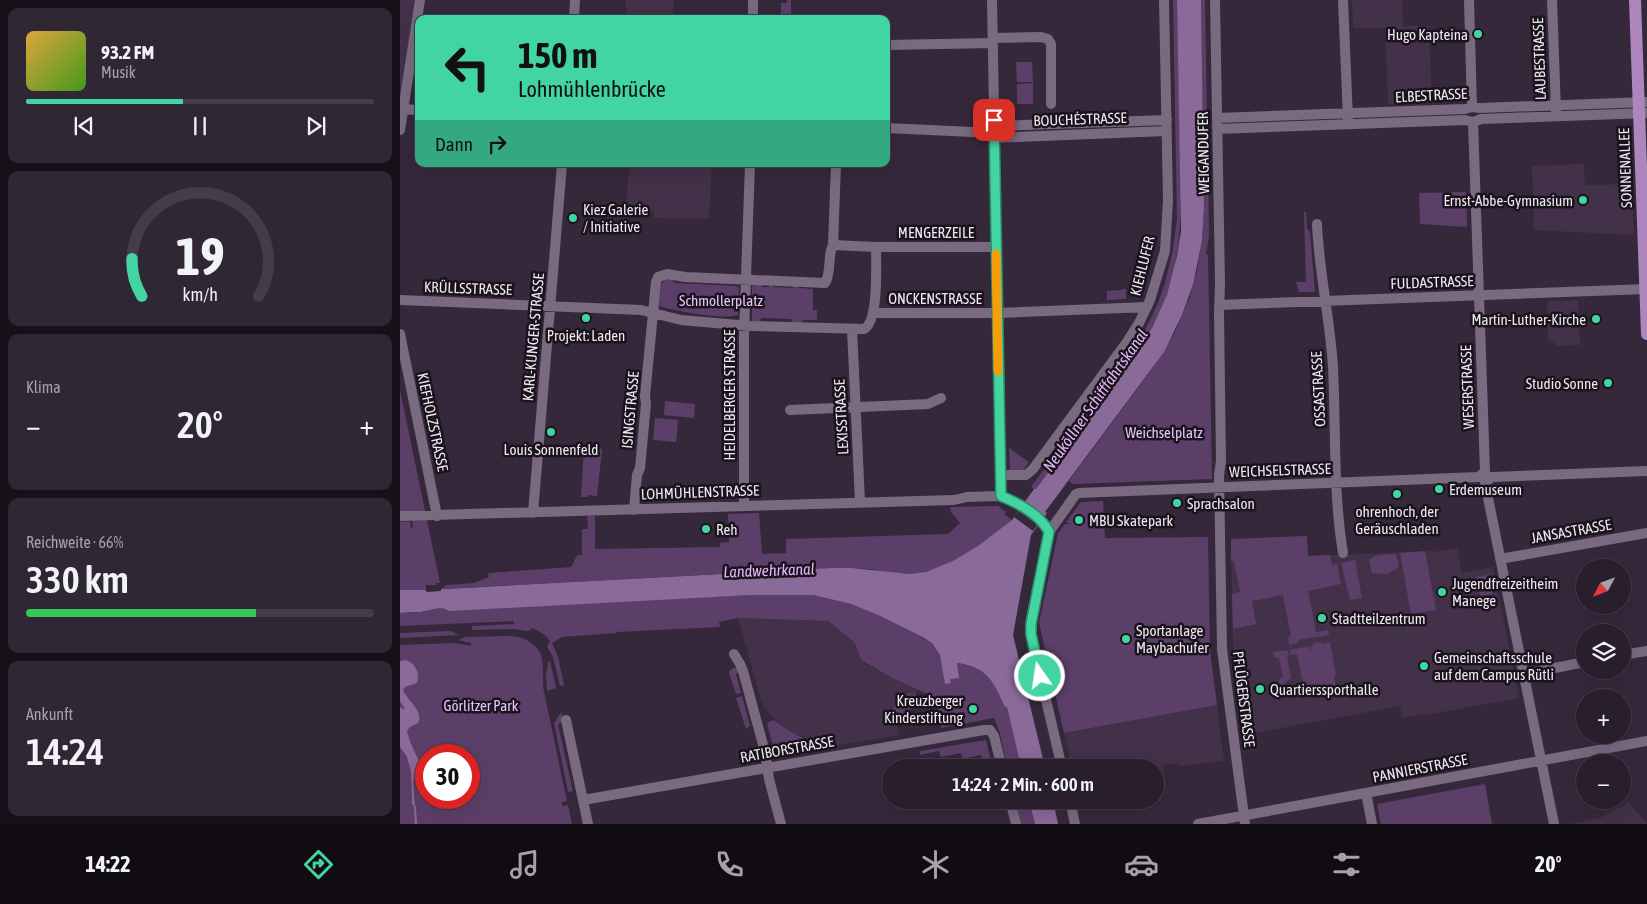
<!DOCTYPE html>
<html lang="de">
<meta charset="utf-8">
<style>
body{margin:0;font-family:"Asap Condensed",sans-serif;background:#302734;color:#f1f3f6;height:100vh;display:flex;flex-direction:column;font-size:19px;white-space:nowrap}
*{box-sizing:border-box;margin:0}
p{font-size:16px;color:#a5a2a9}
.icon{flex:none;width:28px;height:28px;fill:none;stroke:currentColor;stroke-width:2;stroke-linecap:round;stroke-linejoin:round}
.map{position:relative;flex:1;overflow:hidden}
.side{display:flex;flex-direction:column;gap:8px;padding:8px;background:#161018;width:400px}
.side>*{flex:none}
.top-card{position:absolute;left:15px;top:15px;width:475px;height:152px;border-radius:10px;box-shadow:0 5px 20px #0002,0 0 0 1px #443c48;background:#42d4a1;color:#111;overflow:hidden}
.needle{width:32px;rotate:229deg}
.controls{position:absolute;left:1176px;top:559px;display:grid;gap:10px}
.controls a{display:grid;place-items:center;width:55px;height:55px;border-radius:50%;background:#281e2c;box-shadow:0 5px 20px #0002,0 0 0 1px #443c48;font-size:25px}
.speed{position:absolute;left:15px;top:744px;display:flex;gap:10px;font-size:25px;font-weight:700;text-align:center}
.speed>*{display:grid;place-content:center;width:65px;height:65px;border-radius:50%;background:#281e2c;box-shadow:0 5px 20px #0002,0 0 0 1px #443c48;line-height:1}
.speed .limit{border:8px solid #d22;background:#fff;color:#111}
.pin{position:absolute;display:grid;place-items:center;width:42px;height:42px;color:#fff;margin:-21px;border-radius:10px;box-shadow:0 2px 8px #0006}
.me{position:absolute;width:55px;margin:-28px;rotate:347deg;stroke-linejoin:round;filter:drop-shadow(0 0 4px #0008)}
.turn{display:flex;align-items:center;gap:18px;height:105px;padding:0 20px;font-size:22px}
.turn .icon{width:65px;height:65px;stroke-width:2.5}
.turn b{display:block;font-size:35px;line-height:42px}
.then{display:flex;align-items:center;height:48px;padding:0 20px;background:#0003;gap:10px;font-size:19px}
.big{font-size:38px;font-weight:600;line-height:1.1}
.side .card{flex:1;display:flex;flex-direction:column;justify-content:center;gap:8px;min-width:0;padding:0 18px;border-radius:10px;background:#302734}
.side .dial{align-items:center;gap:0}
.dial svg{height:130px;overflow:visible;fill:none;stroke:#443c48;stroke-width:7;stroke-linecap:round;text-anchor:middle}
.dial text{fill:#f1f3f6;stroke:none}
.song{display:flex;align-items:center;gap:15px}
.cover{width:60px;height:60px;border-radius:8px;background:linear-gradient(135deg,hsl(40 70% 55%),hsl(100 70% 35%))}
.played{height:5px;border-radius:2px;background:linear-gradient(90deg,#42d4a1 45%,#443c48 45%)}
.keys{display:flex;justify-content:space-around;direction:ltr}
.heat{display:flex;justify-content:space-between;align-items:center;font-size:28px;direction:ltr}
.charge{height:8px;border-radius:4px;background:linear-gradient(90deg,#34c759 66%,#443c48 0)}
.trip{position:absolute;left:482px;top:759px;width:282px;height:50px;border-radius:25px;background:#281e2c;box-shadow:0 5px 20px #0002,0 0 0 1px #443c48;font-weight:600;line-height:50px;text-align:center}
.menu{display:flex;height:80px;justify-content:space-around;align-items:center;background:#100c12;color:#a5a2a9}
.menu .icon{width:35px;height:35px}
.menu .current{color:#42d4a1}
.menu b{font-size:22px;color:#f1f3f6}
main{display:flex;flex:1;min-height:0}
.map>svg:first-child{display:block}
.built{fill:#423148}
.green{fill:#5c3f69;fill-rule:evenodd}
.water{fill:#8a6a98}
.pier{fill:#35283b}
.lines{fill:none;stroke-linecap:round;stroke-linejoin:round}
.stream{stroke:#8a6a98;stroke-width:2}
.minor{stroke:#796a80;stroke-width:10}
.major{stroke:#ad86be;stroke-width:12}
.route-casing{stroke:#2b8a69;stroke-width:12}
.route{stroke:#42d4a1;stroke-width:9}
.slow{stroke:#f59e0b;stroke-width:9}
.poi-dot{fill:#42d4a1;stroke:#19131c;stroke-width:2}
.labels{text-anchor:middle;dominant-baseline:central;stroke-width:5;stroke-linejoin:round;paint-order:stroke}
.poi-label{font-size:15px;fill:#efe7f3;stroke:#19131c;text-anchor:start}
.street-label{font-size:15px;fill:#efe7f3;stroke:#19131c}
.park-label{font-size:15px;fill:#e8c2fa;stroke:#19131c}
.water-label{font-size:16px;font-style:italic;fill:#e6b6fc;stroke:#19131c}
</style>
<main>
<section class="side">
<div class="card">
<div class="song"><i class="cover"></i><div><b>93.2 FM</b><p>Musik</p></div></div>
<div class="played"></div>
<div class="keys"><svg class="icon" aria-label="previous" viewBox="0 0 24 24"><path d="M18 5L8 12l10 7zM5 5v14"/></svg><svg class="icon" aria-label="pause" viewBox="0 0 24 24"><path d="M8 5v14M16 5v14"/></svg><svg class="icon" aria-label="next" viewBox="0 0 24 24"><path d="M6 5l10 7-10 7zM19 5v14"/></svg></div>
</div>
<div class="card dial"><svg viewBox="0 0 100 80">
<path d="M14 69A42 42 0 1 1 86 69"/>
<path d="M14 69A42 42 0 0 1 8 46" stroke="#42d4a1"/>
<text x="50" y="56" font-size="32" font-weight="700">19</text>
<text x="50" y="72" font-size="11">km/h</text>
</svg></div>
<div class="card"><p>Klima</p>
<div class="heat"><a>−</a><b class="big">20°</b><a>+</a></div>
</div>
<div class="card"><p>Reichweite · 66%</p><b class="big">330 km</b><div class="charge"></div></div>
<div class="card"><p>Ankunft</p><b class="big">14:24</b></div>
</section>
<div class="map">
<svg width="1247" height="824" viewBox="0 0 1247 824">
<rect width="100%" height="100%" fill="#35283b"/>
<path class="built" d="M0 0H15L0 102Z
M226 0H274L273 19H226Z
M952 0H1002L1003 26H1029L1032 103 988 104 985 28H953Z
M230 164H312L309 219 254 218V212L225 211Z
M1184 164 1185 185 1232 184 1234 235 1134 230 1132 166Z
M1178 300 1180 345 1158 346 1148 339 1147 301Z
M907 536 908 556 1034 551 1035 552 1057 548 1062 573 1093 567 1119 698 1020 716V714L1002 718 1000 706 845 735 843 728 846 726 833 647 831 539Z
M338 618 428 621 454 642 461 661 494 679 518 690 508 716 496 721 500 735 435 746 408 740 386 729 372 717 362 704Z
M817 705 824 761 780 766 777 763 763 765 766 788 756 789V768L672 767 664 733Z
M1229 802 1247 824H1170L1200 818Z"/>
<path class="green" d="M387 0H391V19H381V3H387Z
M773 0H777C778 47 779 94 780 141 781 194 784 246 767 296 760 316 749 333 738 351L636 489H634L631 487 734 348 746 328 758 303 765 283 772 254 777 220Z
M801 0H805L809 236 806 254 808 255 812 479 673 484 669 481 751 370 774 334 790 297 797 270 802 241 804 207Z
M616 62H632L633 82H617Z
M633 83V104H617V84Z
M1066 192 1067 227 1020 224 1019 193Z
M904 212H906L907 228 910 232 915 292H899L896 282H906Z
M266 279H272L275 283 336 286 339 288 338 315C321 320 277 311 259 306L261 284Z
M369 283H372L373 287 393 288V285L400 288 413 289V310H417V320H403L402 323 392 322 391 319 361 318 360 322H352V287L353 285 362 284V287H369Z
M722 289H726V299L707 300V291L721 290Z
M0 390 40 583H36V585H26V590H0V522L10 521 11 528 13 527 10 511H0Z
M265 401 295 404 294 418 264 415Z
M255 418 278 420 276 442 253 440Z
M184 447 202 449 197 496 188 495V497H181Z
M609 448 629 462 623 470 610 471Z
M703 501 705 538 808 537 810 651 817 705 664 733 639 623 658 533 665 524H670L666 522 681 502Z
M598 506 606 512 604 514 612 520C582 543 548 574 507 574 494 574 482 571 469 569 456 568 443 568 431 568L41 589 47 585 74 583 89 577 88 573 171 567 177 555H182V529H188L187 516H195V549L320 547V543L329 542 328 514 359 513 362 554 386 553V539L548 534 560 523 551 512 550 507Z
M907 536 908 556 930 555 932 565 937 564 941 584 908 591 916 632 928 630 929 635 898 640V643L889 645 888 637 891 636 883 595 852 601 856 624 833 629 832 594 840 592 834 561H831V539Z
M1025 551 1036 610 1011 614 1000 553Z
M996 554 999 567 987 574 972 573 969 560C975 553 987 555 996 554Z
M955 560 962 598 950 600 941 563Z
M1089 574 1093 594 1080 596 1076 577Z
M352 595H413L451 604 478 615 532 643 540 655 550 679 556 663C587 667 593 681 605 707H607L621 767H607L600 733 594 718 541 728 536 698 494 679 461 660 454 642 428 621 338 618 319 622 320 627 216 632V633L162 637 152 643 158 657 164 685 160 686 153 657 147 646 150 641 145 635 133 628 128 631 114 629 72 630V626L114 624V621L0 626V613L24 612 29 609Z
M50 631 59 635 0 638V633Z
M106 636C119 636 131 639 139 651 146 663 141 679 144 692 152 728 159 765 167 801L162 802V806L168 805 172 824H0V645L54 643 71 646V643L58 640 66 637ZM26 755H69V798H26Z
M921 642V644L930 642 936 675 934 676 936 687 915 691 916 696 906 698 897 654 891 655 890 650 909 646 911 652V646L913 645V643Z
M888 650 889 656H887L891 678 880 687 879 679 883 678 879 658H875L873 652Z
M150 661 156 688 147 691 146 676 148 662Z
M334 668H338L339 672 336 674 341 693 336 694 329 673 330 670Z
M508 693 516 695 508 716 503 718 492 713 496 700 498 701 503 699Z
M342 696 350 726 346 729 336 698Z
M161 712 163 721 158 725 173 791 168 792 154 723Z
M374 720 386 729 403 738 407 753 376 758 367 723Z
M586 740 592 766 584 767 581 755 562 759 561 753 541 757 539 751 520 755V751Z
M1085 784 1092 824H981L977 804Z
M615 800H629L635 824H621Z"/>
<path class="water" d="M777 0H801L804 207 802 241 793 285 782 315 764 352 645 512 647 513 631 535 613 635 645 767H621L607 707H605C593 681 587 667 557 663L559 678 550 679 551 683 545 684 540 655 532 643 524 638 478 615 451 604 413 595H352L49 611C40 605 30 611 21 612 14 612 7 612 0 613V590H25L27 592 41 591V589H46L431 568H452L509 574 526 572 553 561 578 546 612 520 634 489H636L738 351 753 326 767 295 777 256 781 231Z
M6 660C16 664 20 673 17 683L5 687 3 690C7 701 24 710 18 723L10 727 7 731 10 742 19 761 13 781 15 807 12 804 11 772 7 757 0 747V707L3 709H5L0 701V661Z
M629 800H653L658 824H635Z"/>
<path class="pier" d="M626 502 644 516 633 531 614 517Z"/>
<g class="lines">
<path class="stream" d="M15 807 16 824"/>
<path class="minor" d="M353 0V19
M592 0 601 496
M815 0 820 282 819 313 821 461 819 475 822 649 845 824
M943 0 948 119
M1069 0 1072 107
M1152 0 1156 111
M174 19 175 0
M593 38 641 37 648 39 651 44V104
M486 45 593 43
M0 109 19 110
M817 118 1065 109 1072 107 1080 108 1247 102
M594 126 767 120
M486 128 594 133
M817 129 1065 120 1073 122 1081 119 1247 113
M0 130 20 0
M594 138 767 131
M917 224C919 272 930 319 933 367 936 429 933 492 943 553
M433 245 476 247H596
M0 300 241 310 281 320 350 326 464 329C479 322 476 263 476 247
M819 305 1247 289
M474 313H597L747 307
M452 329 460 502
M0 334 37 516
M390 410 528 404 541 398
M601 475H626L633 469 727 342 739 323 750 300 765 251 768 200 764 0
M344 506V333L350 164
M234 510 237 475 240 468 246 404 245 396 256 282 258 277 267 274 285 277 425 283C432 272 427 256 433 245L436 164
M133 513 162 164
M0 516 554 500 567 497 597 496 614 501 645 524 649 532
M1100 559 1247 533
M334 654 340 664 343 671 365 752 369 779 381 824
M1222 655 1247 651
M1124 674 1185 662
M166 720 188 824
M662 768 632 640 631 619 649 532 676 494 679 493 1079 477 1085 471 1073 122
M966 793 972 824
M183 800 584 730H590L594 736 602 768
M610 800 616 824
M670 800 675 824
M798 824 1247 741
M1154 824 1085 483 1092 477 1247 471"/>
<path class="major" d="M1235 0 1247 334"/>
</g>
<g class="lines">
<g class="route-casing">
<path id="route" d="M594 120 601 496C618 503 640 514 649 532L631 624V634L640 676"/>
</g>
<use href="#route" class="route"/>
<path class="slow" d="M596 254 598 371"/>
</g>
<g class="poi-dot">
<circle cx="1078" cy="34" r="5"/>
<circle cx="1183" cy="200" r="5"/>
<circle cx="173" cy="218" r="5"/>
<circle cx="186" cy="318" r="5"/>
<circle cx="1196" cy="319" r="5"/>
<circle cx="1208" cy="383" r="5"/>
<circle cx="151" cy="432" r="5"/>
<circle cx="1039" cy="489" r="5"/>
<circle cx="997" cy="494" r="5"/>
<circle cx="777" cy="503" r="5"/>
<circle cx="679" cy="520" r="5"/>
<circle cx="306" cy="529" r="5"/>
<circle cx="1042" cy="592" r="5"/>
<circle cx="922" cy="618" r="5"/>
<circle cx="726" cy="639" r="5"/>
<circle cx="1024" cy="666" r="5"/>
<circle cx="860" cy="689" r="5"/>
<circle cx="573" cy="709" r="5"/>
</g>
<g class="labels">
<g class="poi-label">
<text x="1068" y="34" text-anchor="end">Hugo Kapteina</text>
<text x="1173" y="200" text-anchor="end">Ernst-Abbe-Gymnasium</text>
<text x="183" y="209">Kiez Galerie<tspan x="183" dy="17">/ Initiative</tspan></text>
<text x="1186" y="319" text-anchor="end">Martin-Luther-Kirche</text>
<text x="186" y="335" text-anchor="middle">Projekt: Laden</text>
<text x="1198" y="383" text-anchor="end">Studio Sonne</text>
<text x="151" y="449" text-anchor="middle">Louis Sonnenfeld</text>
<text x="1049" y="489">Erdemuseum</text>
<text x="787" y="503">Sprachsalon</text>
<text x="997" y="511" text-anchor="middle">ohrenhoch, der<tspan x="997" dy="17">Geräuschladen</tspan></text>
<text x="689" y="520">MBU Skatepark</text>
<text x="316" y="529">Reh</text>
<text x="1052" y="583">Jugendfreizeitheim<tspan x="1052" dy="17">Manege</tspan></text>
<text x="932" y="618">Stadtteilzentrum</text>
<text x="736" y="630">Sportanlage<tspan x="736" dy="17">Maybachufer</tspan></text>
<text x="1034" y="657">Gemeinschaftsschule<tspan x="1034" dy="17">auf dem Campus Rütli</tspan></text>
<text x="870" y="689">Quartierssporthalle</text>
<text x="563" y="700" text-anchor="end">Kreuzberger<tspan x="563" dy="17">Kinderstiftung</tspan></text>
</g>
<g class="street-label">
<text transform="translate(1139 59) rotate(-92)">LAUBESTRASSE</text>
<text transform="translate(1031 95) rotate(-3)">ELBESTRASSE</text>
<text transform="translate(680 119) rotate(-2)">BOUCHÉSTRASSE</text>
<text transform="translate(803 153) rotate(-91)">WEIGANDUFER</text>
<text transform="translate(1225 168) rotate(-92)">SONNENALLEE</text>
<text x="536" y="232">MENGERZEILE</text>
<text transform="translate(742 266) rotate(-76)">KIEHLUFER</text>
<text transform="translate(1032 282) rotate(-2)">FULDASTRASSE</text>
<text transform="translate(68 288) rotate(2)">KRÜLLSSTRASSE</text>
<text x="535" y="298">ONCKENSTRASSE</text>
<text transform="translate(133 337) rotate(-85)">KARL-KUNGER-STRASSE</text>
<text transform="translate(1067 387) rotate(-92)">WESERSTRASSE</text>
<text transform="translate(918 389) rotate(-93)">OSSASTRASSE</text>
<text transform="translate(329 395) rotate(-90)">HEIDELBERGER STRASSE</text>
<text transform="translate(230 410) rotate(-85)">ISINGSTRASSE</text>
<text transform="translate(441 417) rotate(-93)">LEXISSTRASSE</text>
<text transform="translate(33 422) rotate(78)">KIEFHOLZSTRASSE</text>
<text transform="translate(880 470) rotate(-2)">WEICHSELSTRASSE</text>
<text transform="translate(300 492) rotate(-2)">LOHMÜHLENSTRASSE</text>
<text transform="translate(1171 531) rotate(-10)">JANSASTRASSE</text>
<text transform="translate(844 699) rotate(83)">PFLÜGERSTRASSE</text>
<text transform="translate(387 749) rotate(-10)">RATIBORSTRASSE</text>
<text transform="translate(1020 768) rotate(-11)">PANNIERSTRASSE</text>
</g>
<g class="park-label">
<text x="321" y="300">Schmollerplatz</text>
<text x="764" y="432">Weichselplatz</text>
<text x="81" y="705">Görlitzer Park</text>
</g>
<g class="water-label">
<text transform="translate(695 400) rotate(-55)">Neuköllner Schifffahrtskanal</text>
<text transform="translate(369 570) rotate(-2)">Landwehrkanal</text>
</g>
</g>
</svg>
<div class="controls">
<a><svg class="needle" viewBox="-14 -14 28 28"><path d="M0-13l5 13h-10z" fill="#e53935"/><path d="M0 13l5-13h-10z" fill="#a5a2a9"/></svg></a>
<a><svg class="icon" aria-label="layers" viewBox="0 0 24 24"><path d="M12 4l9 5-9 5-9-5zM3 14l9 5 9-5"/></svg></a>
<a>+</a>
<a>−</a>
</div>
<div class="speed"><div class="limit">30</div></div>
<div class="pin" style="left:594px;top:120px;background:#d93025"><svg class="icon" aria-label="arrive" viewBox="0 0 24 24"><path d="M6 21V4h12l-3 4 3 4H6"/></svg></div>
<svg class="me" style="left:640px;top:676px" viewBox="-20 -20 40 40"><circle r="17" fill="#42d4a1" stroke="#fff" stroke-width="3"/><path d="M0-11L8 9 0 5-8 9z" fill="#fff"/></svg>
<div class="trip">14:24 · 2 Min. · 600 m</div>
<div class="top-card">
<div class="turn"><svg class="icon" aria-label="left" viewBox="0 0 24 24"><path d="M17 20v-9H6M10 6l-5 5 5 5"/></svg><div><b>150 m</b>Lohmühlenbrücke</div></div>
<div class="then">Dann<svg class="icon" aria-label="right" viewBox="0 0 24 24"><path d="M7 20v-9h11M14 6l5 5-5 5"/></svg></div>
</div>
</div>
</main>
<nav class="menu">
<b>14:22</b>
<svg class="icon current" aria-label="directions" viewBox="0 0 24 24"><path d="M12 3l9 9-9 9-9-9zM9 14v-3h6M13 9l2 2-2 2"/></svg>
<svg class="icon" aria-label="music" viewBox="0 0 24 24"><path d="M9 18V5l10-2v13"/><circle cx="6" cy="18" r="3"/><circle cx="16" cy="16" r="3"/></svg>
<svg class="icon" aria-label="phone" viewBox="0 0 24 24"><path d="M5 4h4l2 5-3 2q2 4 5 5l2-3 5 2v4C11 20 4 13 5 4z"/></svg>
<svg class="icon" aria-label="climate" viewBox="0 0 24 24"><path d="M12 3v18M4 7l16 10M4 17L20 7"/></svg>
<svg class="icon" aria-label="car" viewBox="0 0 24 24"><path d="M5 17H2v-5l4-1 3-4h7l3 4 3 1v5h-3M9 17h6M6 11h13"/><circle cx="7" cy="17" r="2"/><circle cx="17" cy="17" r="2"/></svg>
<svg class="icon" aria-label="filters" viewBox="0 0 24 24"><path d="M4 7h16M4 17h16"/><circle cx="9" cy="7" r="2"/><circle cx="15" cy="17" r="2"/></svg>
<b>20°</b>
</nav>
